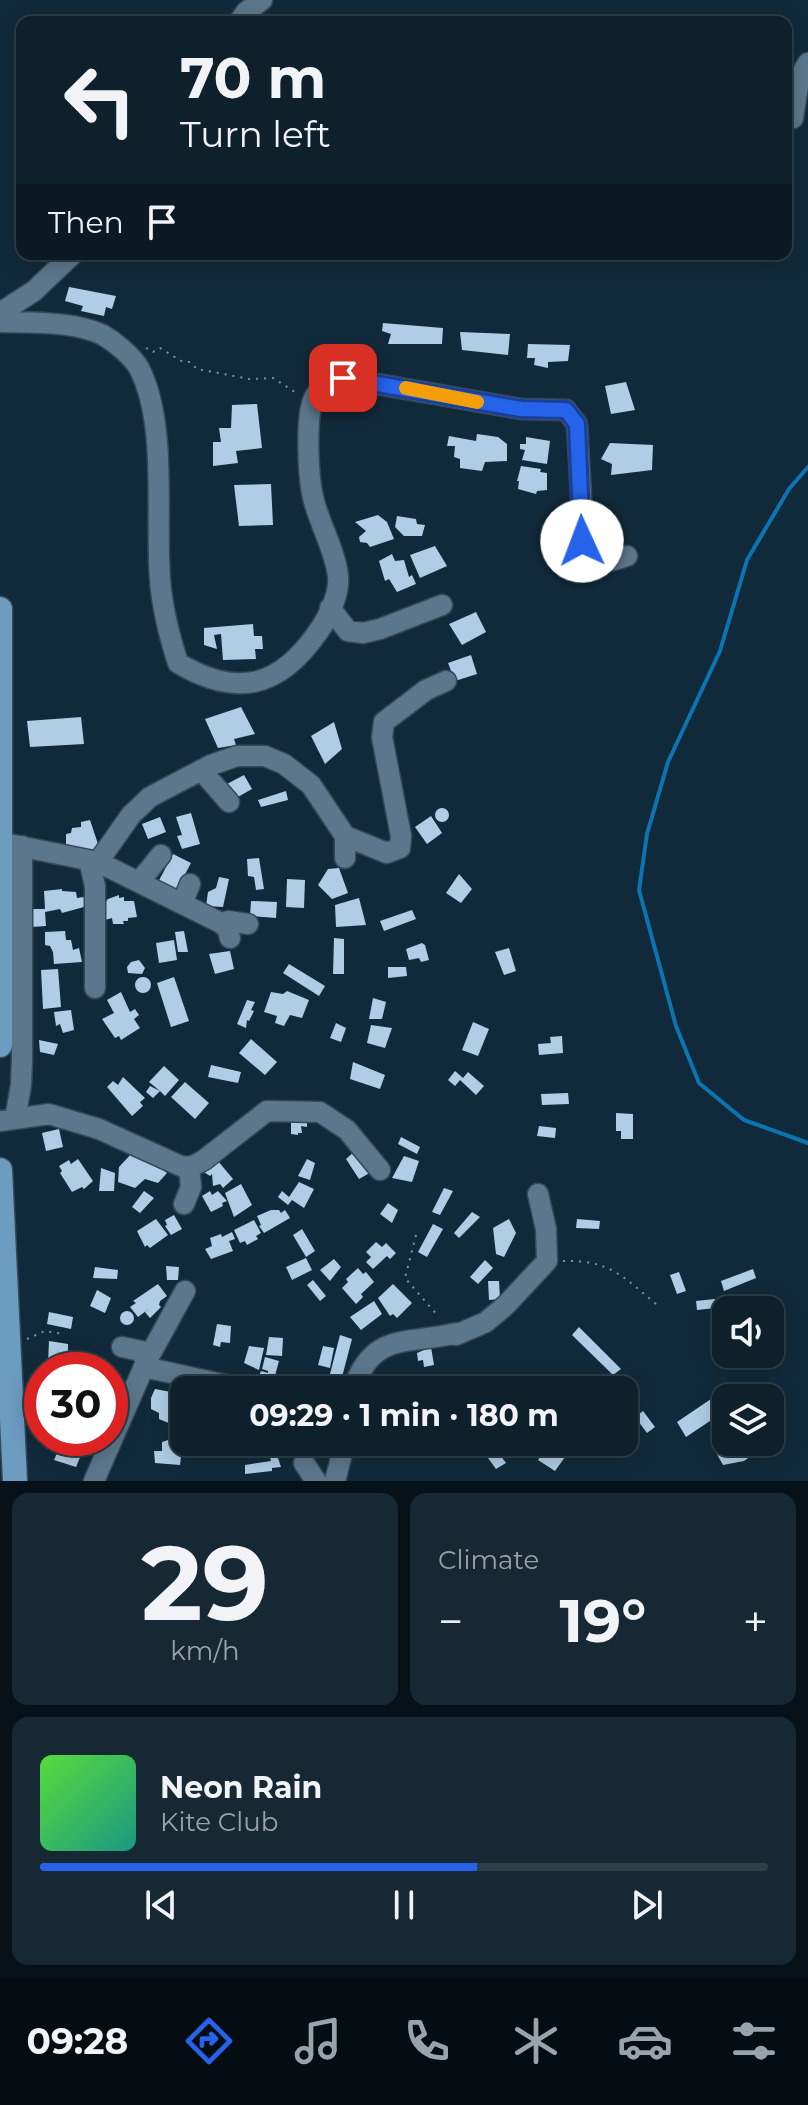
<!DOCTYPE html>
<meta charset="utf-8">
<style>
body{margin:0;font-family:Montserrat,sans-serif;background:#162834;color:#f1f3f6;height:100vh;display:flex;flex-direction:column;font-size:30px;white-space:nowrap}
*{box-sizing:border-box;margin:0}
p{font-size:26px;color:#9aa3a9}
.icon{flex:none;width:44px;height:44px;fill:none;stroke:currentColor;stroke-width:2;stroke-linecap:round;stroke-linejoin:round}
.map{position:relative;height:1481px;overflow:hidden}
.side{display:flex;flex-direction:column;gap:12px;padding:12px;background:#071218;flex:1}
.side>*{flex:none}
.hud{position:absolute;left:16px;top:16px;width:776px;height:244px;border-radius:16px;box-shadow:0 4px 20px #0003,0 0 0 2px #2d3e48;background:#0d202c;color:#f1f3f6;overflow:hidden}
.buttons{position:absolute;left:712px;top:1296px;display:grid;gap:16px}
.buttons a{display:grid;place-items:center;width:72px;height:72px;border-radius:16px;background:#0d202c;box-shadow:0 4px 20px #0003,0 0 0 2px #2d3e48;font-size:40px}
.speed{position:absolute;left:24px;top:1352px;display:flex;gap:16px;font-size:40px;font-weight:700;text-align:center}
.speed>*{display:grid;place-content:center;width:104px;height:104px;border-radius:50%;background:#0d202c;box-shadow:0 4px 20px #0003,0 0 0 2px #2d3e48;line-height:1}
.speed .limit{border:12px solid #d22;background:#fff;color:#111}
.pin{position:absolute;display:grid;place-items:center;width:68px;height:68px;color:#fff;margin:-34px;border-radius:16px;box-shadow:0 4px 12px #0006}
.me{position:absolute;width:88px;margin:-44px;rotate:358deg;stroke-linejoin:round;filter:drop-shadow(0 0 6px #0008)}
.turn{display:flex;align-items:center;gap:28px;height:168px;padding:0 32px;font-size:36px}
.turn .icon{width:104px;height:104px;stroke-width:2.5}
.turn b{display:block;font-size:56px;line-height:68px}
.then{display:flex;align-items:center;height:76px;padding:0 32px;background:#0003;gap:16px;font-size:30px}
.big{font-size:60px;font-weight:700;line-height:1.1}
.side .tile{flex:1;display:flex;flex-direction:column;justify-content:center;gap:12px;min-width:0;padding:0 28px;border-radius:16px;background:#162834}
.side .dial{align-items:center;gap:0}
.dial b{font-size:104px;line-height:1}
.song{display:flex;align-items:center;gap:24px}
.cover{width:96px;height:96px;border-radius:12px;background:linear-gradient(135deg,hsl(110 70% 55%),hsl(170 70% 35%))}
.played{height:8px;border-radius:4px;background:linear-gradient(90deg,#2563eb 60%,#2d3e48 60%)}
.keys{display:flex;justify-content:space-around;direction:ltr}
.heat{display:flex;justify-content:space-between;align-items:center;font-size:44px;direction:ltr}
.side .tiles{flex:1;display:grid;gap:12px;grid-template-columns:1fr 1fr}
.tile:last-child{grid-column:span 2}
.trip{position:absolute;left:170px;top:1376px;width:468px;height:80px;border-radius:16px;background:#0d202c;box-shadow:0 4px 20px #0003,0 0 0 2px #2d3e48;font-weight:700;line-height:80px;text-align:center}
.dock{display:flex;height:128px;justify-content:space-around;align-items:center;background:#050d12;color:#9aa3a9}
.dock .icon{width:56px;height:56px}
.dock .on{color:#2563eb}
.dock b{font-size:36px;color:#f1f3f6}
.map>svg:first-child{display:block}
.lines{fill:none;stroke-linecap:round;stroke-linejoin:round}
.stream{stroke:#0c74b0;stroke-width:4}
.building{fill:#b0cde5}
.minor-casing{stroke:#364857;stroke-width:23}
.major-casing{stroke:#364857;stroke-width:27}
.path{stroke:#8093a2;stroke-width:2;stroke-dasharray:2 6;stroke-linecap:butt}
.minor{stroke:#5c778c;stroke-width:20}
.major{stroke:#6d9cc1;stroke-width:24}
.route-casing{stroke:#184099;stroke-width:20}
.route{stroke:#2563eb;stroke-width:14}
.slow{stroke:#f59e0b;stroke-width:14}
</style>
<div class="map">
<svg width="808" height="1481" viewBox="0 0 808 1481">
<rect width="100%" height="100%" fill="#112a3b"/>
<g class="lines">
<path class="stream" d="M808 467 789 489 747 560 720 651 668 762 647 834 639 890 676 1026 699 1083 744 1120 808 1143"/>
</g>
<path class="building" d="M69 287 116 296 112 309 106 307 104 316 81 311 83 306 65 301Z
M383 323 443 328 442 344H388L391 334 382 331Z
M460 332 510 334 508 355 462 350Z
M528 344 570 345 568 361 548 362V368L534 365 535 358H527Z
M626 382 635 410 611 414 605 386Z
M257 404 262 448 236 451 238 463 213 466V442H221L219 428H231L232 405Z
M477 434 498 437 507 444V461L485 462 482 471 460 468V459L454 457 455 446H447L449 436 476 441Z
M526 437 550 441 547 464 522 460 525 450 520 449V444H526Z
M610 443 653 445 652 470 611 475 612 464 601 459Z
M521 466 541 469 540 472 547 473V490L537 491 536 494 518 489 519 481H517Z
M271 484 273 525 239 526 234 485Z
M378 515 387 522 394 539 370 547 367 543 360 542 359 537 366 531 355 522Z
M397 516 416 519 417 524 425 525 422 536H404L395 527Z
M435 546 447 566 420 578 410 555Z
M392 554 395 561 404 560 409 577 412 575 416 584 397 592 389 579 385 581 379 561Z
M476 612 486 632 462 645 449 624Z
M253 624 254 636H262L263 649H255L256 659 223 660 221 634 214 635 217 649 204 645V628Z
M471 655 477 674 455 681 448 663Z
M241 707 255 734 234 739 236 745 218 748 205 719Z
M81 717 84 744 30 747 27 721Z
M334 722 342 749 325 764 311 736Z
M244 775 252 789 236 798 227 784Z
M286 791 288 800 261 807 258 800Z
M435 815a7 7 0 1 1 14 0a7 7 0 1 1-14 0Z
M191 813 200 844 182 849 177 836 182 835 176 817Z
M431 816 442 833 427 844 415 827Z
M160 817 166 832 148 839 142 824Z
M90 820 99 847 86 852 84 848 69 849 66 845V834L71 833 72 828 81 827V822Z
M173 854 191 863 174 895 156 886Z
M259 858 264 889 256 890 254 877 248 876 247 859Z
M339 868 348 893 332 899 318 885 328 869Z
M459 874 472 889 461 903 446 893Z
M219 877 229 879 223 907 206 906 208 892 216 888Z
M287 879 305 880 304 908 286 907Z
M62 889V891L76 892 77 898 84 897V907L62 913 60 909 45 912 46 926 31 927V909H45L44 891Z
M119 895V898L124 897V901H134L137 917 128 918V921H123L124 924H113L112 918 105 920 103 905 108 899Z
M359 898 366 925 336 927 335 905Z
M251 901 277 902 276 918 250 916Z
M412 910 416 919 384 931 380 921Z
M65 931 66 940H71L73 950 79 948 82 962 54 964 53 952 50 946 45 945V932Z
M184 931 188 952H178L175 932Z
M334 938 344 939V974H333Z
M174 940 177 960 159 963 156 943Z
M422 943 425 945 429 960 421 962 419 958 409 960 406 949Z
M509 948 516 971 504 975 495 952Z
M230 951 234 969 215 974 209 954Z
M139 960 145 968 142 974 128 973 127 967 131 962Z
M289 964 325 986 319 996 283 973Z
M388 967H406L407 976 388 978Z
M58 969 61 1007 43 1009 41 970Z
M174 977 189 1021 171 1027 157 983Z
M135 985a8 8 0 1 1 16 0a8 8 0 1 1-16 0Z
M287 991 309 1000 302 1018 290 1015 284 1026 275 1023 277 1016 264 1012 271 992 283 994Z
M121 992 130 1012 135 1009 139 1015 134 1019 140 1028 121 1040 119 1036 115 1038 102 1019 114 1013 107 1000Z
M373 998 386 1002 382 1019H369Z
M247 1000 255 1002 251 1010 254 1011 249 1021 247 1020 246 1028 237 1024Z
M71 1010 74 1030 63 1033 60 1024 56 1026 54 1012Z
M473 1022 489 1029 478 1056 462 1050Z
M336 1023 346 1028 341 1042 330 1038Z
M371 1025 392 1028 385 1048 367 1043Z
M562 1036 563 1053 539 1055 538 1044 551 1043 550 1037Z
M251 1039 277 1062 265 1075 239 1053Z
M39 1040 58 1044 54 1055 40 1052Z
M353 1062 385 1075 380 1089 350 1079Z
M211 1065 241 1072 238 1083 208 1077Z
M164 1066 179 1080 165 1096 160 1091 153 1098 146 1092 150 1086 160 1091 149 1082Z
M455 1071 463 1078 468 1072 484 1086 476 1095 460 1080 455 1086 448 1080Z
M123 1077 145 1098 140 1102 143 1106 132 1116 107 1087 113 1081 118 1085Z
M185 1082 209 1103 195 1119 171 1097Z
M568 1093 569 1104 542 1105 541 1094Z
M616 1113 633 1114V1139H621V1131H616Z
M291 1115 307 1117V1127L301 1126 302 1133H298V1135L291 1134Z
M539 1126 556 1128 555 1138 537 1136Z
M59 1129 63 1147 46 1151 42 1133Z
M401 1137 420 1147 417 1154 398 1144Z
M357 1149 373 1171 359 1179 346 1159Z
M132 1153 144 1154 167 1173 158 1183 145 1179 135 1188 118 1182 119 1167Z
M404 1156 419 1161 412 1182 392 1178Z
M78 1159 93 1181 84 1189 82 1187 72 1192 60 1173 62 1171 59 1166 69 1160 71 1164Z
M307 1159 315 1163 310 1180 298 1176Z
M218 1161 233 1179 223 1188 220 1184 213 1186 212 1174 210 1176 204 1172Z
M101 1168 115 1173 114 1191H99Z
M299 1182 314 1189 304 1208 292 1200 288 1205 278 1197 282 1191 289 1197Z
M241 1184 252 1205 234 1217 225 1193Z
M444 1188 453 1191 440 1215 432 1212Z
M144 1191 154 1198 140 1213 132 1207Z
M210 1191 212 1195 218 1191 227 1201 222 1203 223 1206 211 1212 202 1196Z
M388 1203 398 1210 392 1223 380 1214Z
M271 1210H279L281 1213 285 1210 290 1218 264 1233 259 1226 261 1225 257 1216Z
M472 1212 480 1217 459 1238 454 1233Z
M174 1215 182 1229 171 1235 165 1226 167 1225 165 1220Z
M156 1219 168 1235 150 1248 147 1245 145 1247 137 1231Z
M509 1219 516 1233 504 1257 496 1254 493 1228Z
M577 1219 600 1221 599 1229 576 1228Z
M254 1220 261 1233 256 1236 258 1239 247 1245 245 1241 240 1243 234 1230Z
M433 1224 443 1229 427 1257 418 1252Z
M302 1229 315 1251 306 1257 293 1235Z
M232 1232 235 1239 229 1241 233 1251 211 1259 205 1249 212 1246 210 1238 221 1234 222 1237Z
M376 1242 382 1247 386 1243 396 1253 390 1259 387 1256 373 1269 366 1262 371 1257 366 1252Z
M306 1258 312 1270 292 1280 286 1267Z
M334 1259 341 1267 330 1281 320 1270Z
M485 1260 493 1268 478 1284 470 1277Z
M166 1266 179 1267 178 1280H167Z
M95 1267 118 1270 117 1279 93 1278Z
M358 1268 363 1274 366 1272 374 1282 361 1294 363 1297 356 1304 342 1288 348 1282 346 1279Z
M753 1269 756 1278 724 1291 721 1281Z
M679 1272 686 1291 677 1294 670 1275Z
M313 1280 326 1296 320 1301 307 1285Z
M488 1281H499L500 1299 489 1300Z
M158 1284 167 1296 160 1301 159 1305 161 1307 150 1318 145 1312 150 1308 138 1317 130 1307 136 1303 133 1301Z
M393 1284 412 1303 397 1318 393 1314 390 1316 378 1298Z
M97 1290 111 1298 105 1313 90 1306Z
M715 1299 716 1308 697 1310 696 1301Z
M374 1301 382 1314 361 1330 350 1317Z
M120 1318a7 7 0 1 1 14 0a7 7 0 1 1-14 0Z
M49 1312 73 1317 71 1329 47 1324Z
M217 1324 231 1326 230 1343 221 1342 220 1347 213 1345Z
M579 1327 621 1369 613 1375 572 1335Z
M340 1335 352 1339 342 1377 330 1374Z
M269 1337 283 1338 282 1356 266 1355Z
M49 1341 68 1344V1363H48Z
M249 1346 264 1348 259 1370 244 1363Z
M323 1346 334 1348 330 1368 318 1365Z
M431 1347 434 1365 424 1367 423 1360 418 1361 417 1353Z
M265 1357 279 1361 273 1383 258 1379 261 1371 268 1373V1371L262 1369Z
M155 1389 171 1392 170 1395 178 1398 171 1424 159 1419V1413L151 1409V1398Z
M711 1399 722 1413 686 1437 677 1422Z
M643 1411 655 1427 647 1433 635 1417Z
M67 1438H90L87 1448 84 1446 83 1450 72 1446 71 1450 65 1445Z
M171 1439 183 1441 180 1465 155 1463 154 1451H162V1442Z
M726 1440 759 1442 763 1448 744 1461 723 1465 713 1447Z
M282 1442 283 1457 278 1458 281 1467 272 1468V1471L245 1474V1465L271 1461 270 1457 274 1458 271 1444Z
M480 1442H502L504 1445 489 1455Z
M547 1446 565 1457 555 1471 538 1460Z
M59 1449 81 1455 76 1467 54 1460Z
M498 1452 506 1463 496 1469 488 1458Z"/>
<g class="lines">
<g class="minor-casing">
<path id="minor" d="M239 22 246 12 262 0
M793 118C796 100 797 78 808 63
M0 313 34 291 73 254
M0 322C32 323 73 321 103 335 115 342 132 356 139 368 168 424 155 516 160 579 162 608 169 635 178 663 237 698 279 688 318 632 328 618 340 594 338 576 335 550 320 525 314 501 308 480 305 417 314 398 319 387 333 382 343 378L521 409 566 410 577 424 584 551C593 570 610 561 627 556
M330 608 348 631 363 633 380 629 442 605
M201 770 229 802
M345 836 387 853 400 848 401 836 382 737 384 722 426 690 446 681
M9 844 98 862 227 926 230 938
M89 860 95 886V988
M98 862 131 815 150 797 211 765 237 756H265L284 764 311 785 345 836V858
M139 882 161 855
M182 904 190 884
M223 925 228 921 248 924
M15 1119 21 1085 22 1060V846
M0 1121 49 1114 99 1129 183 1167 193 1166 204 1160 267 1111 320 1112 347 1130 380 1170
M184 1204 191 1187 189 1167
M122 1347 141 1351 146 1362
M144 1367 235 1387
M353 1390C372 1331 407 1345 457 1333L456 1335 486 1322 506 1305 547 1261 546 1229 538 1194
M304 1463 316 1481
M94 1481 146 1362 185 1291
M335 1481 345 1442"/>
</g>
<g class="major-casing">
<path id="major" d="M0 609V1045
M0 1170 15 1481"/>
</g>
<path class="path" d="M146 348 153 352 160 348 183 362H190L197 369 250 379 273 378 298 394
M416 1235 405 1278 439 1317
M563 1261C610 1260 622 1276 656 1304
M27 1339 45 1331 63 1334
M31 1398 42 1400"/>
<use href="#minor" class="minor"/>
<use href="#major" class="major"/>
</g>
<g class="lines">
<g class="route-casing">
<path id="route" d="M343 378 521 409 566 410 577 424 582 541"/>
</g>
<use href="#route" class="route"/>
<path class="slow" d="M406 388 477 402"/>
</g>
</svg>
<div class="buttons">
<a><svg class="icon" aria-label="sound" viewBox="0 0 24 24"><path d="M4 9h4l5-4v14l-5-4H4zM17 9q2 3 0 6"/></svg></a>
<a><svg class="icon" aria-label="layers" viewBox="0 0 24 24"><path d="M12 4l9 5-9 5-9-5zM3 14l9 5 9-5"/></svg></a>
</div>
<div class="speed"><div class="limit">30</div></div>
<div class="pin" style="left:343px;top:378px;background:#d93025"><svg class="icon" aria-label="arrive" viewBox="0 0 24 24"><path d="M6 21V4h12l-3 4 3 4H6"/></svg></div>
<svg class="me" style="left:582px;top:541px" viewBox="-20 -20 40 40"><circle r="19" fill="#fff"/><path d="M0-13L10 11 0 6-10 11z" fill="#2563eb"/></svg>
<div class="trip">09:29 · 1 min · 180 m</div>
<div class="hud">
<div class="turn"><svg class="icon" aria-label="left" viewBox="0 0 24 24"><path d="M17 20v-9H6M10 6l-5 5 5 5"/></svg><div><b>70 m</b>Turn left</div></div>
<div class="then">Then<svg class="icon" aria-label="arrive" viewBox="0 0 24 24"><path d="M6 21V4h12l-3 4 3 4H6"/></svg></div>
</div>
</div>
<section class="side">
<div class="tiles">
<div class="tile dial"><b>29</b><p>km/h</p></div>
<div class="tile"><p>Climate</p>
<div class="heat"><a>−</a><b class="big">19°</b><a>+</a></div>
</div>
<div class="tile">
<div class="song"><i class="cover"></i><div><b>Neon Rain</b><p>Kite Club</p></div></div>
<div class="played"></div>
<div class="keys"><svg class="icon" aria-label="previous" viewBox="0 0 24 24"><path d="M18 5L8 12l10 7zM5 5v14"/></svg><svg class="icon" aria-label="pause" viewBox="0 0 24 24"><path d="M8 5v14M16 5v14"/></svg><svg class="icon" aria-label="next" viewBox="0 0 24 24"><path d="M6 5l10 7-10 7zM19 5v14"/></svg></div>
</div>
</div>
</section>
<nav class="dock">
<b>09:28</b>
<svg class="icon on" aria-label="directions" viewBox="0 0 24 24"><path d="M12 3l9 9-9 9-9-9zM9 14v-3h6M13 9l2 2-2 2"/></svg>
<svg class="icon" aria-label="music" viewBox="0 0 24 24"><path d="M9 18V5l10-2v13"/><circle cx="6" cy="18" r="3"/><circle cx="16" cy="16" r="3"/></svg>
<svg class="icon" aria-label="phone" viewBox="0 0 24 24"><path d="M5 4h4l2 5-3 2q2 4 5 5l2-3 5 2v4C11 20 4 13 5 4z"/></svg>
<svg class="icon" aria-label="climate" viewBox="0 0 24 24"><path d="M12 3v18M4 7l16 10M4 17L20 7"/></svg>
<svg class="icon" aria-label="car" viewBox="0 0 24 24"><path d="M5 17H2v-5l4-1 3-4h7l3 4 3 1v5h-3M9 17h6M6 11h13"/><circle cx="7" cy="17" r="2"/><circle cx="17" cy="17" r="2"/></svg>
<svg class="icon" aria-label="filters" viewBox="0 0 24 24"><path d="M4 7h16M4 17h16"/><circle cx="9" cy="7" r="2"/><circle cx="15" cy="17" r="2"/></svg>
</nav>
